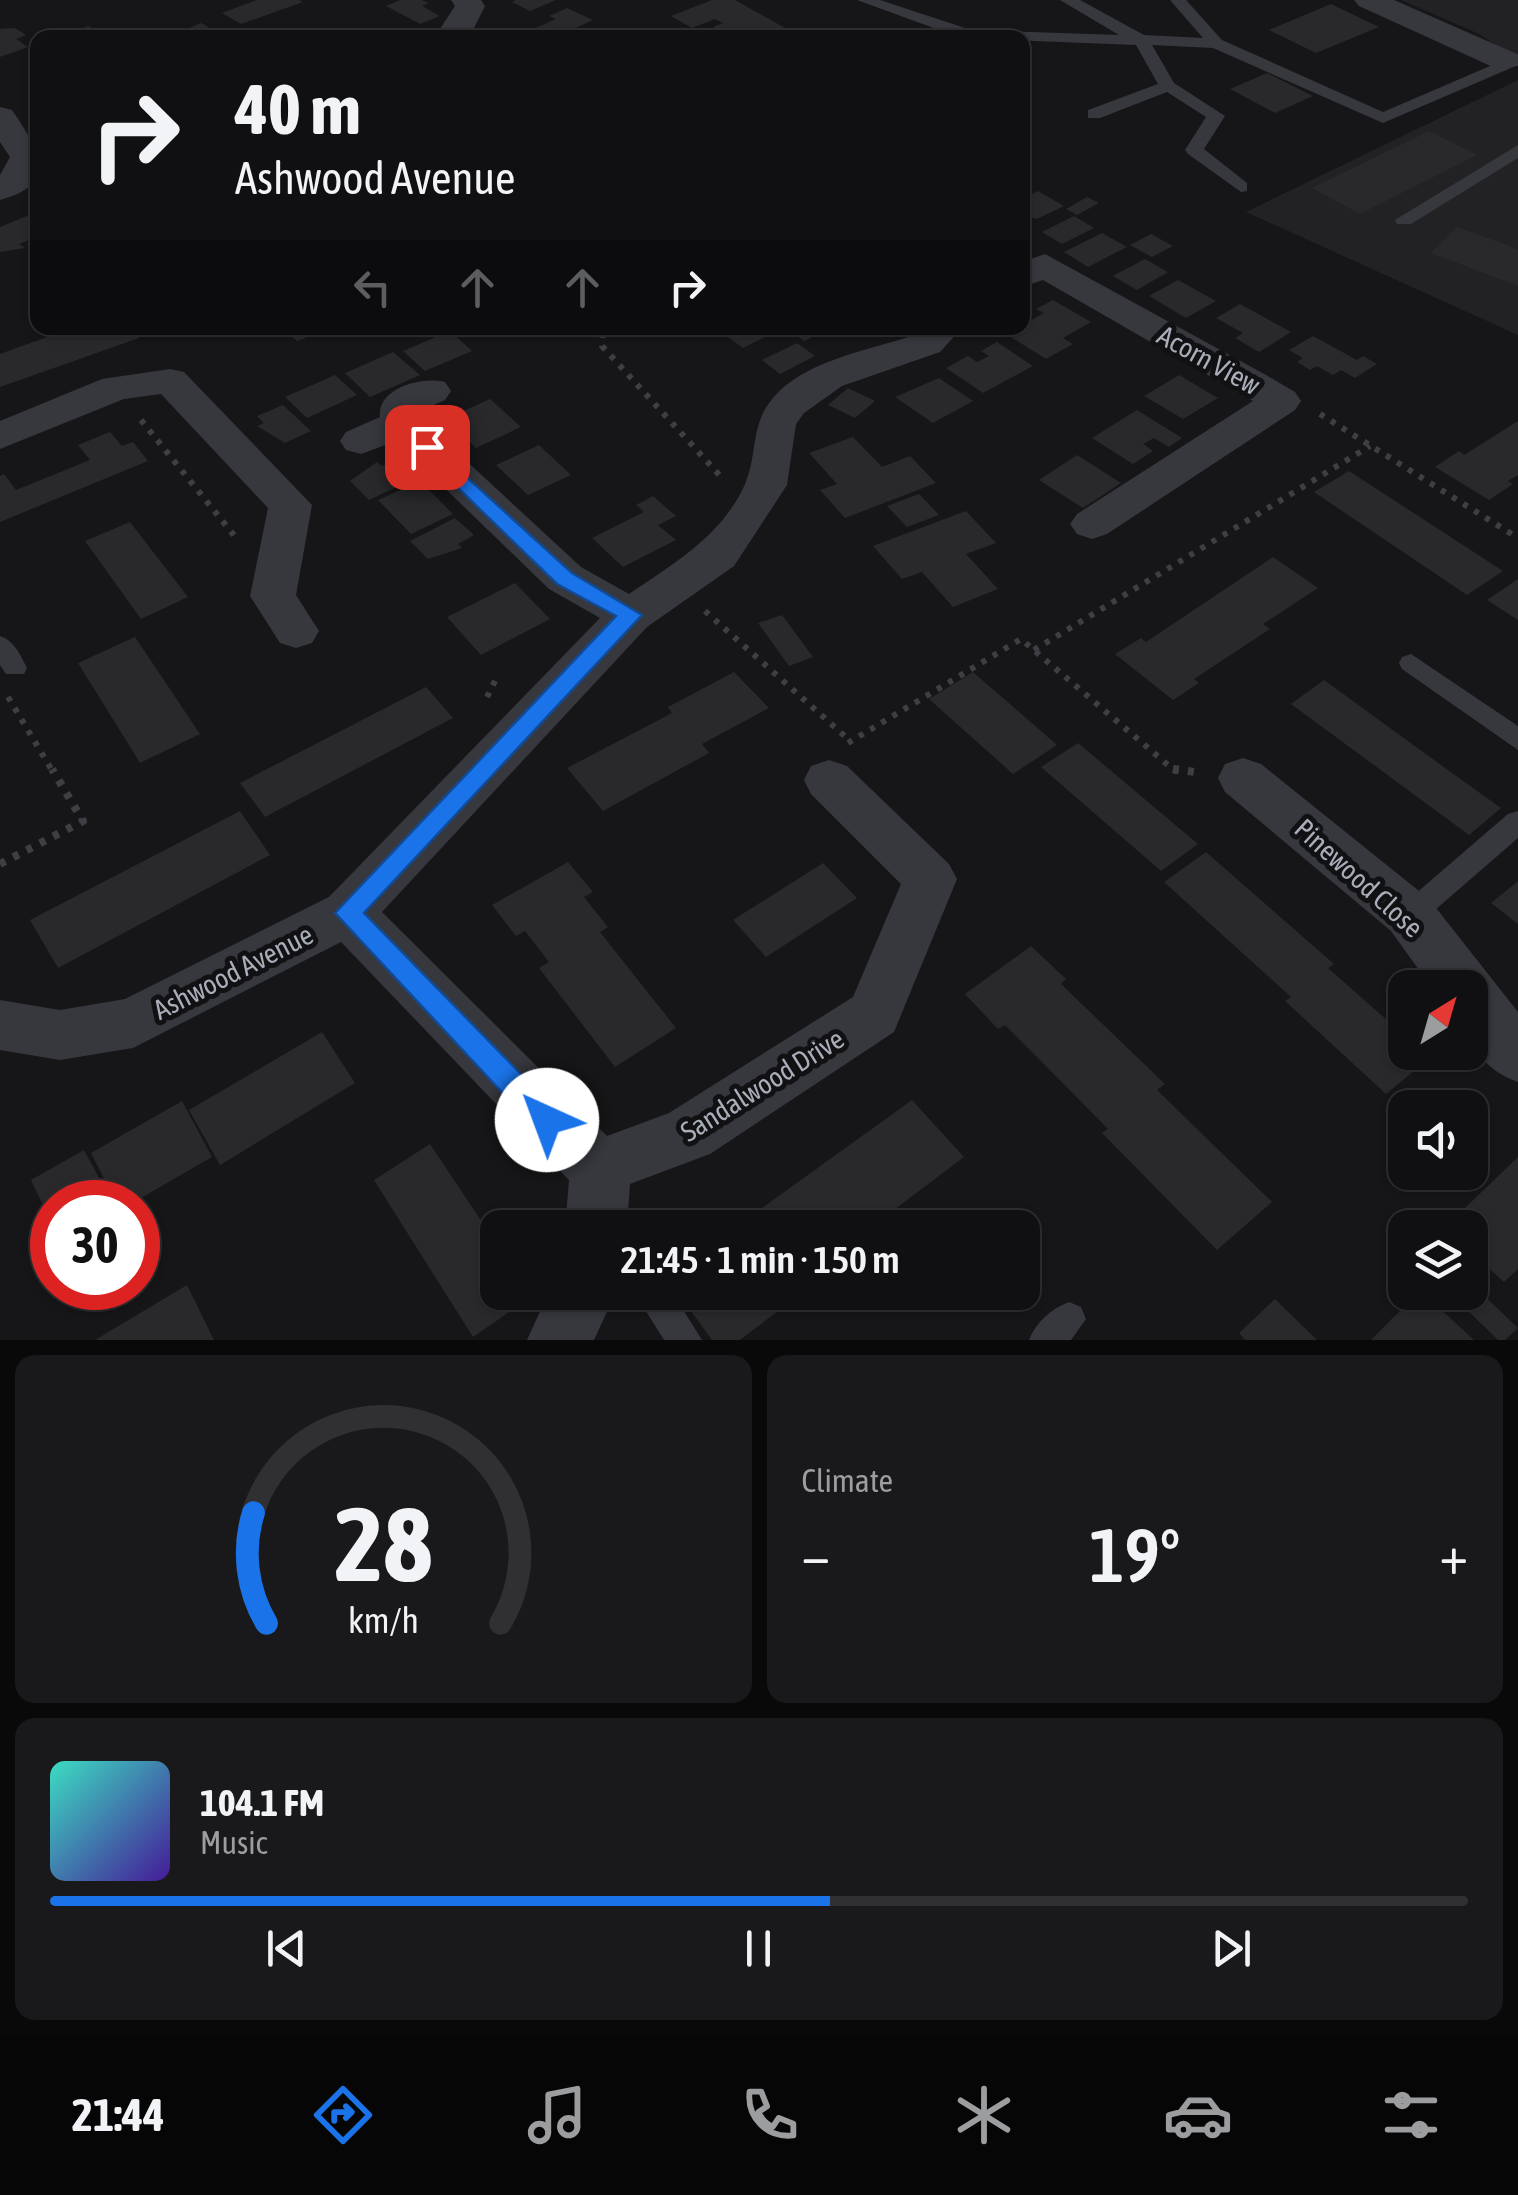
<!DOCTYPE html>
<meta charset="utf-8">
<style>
body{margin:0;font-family:"Asap Condensed",sans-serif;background:#19191b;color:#f1f3f6;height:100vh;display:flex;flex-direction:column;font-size:38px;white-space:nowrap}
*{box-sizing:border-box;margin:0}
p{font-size:32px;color:#9c9d9f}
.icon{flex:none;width:55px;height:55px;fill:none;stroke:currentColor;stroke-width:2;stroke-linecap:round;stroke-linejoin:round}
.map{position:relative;height:1340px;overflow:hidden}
.panel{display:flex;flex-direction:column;gap:15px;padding:15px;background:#09090a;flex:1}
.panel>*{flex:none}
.guide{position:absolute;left:30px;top:30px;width:1000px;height:305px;border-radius:20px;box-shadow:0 2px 8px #0004,0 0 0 2px #303032;background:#101012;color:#f1f3f6;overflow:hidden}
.needle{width:65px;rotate:37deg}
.buttons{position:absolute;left:1388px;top:970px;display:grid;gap:20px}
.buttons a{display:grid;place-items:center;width:100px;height:100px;border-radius:20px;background:#101012;box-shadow:0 2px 8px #0004,0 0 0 2px #303032;font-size:50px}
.speed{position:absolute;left:30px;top:1180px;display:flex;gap:20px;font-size:50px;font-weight:700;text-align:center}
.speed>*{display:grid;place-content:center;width:130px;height:130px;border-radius:50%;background:#101012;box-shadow:0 2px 8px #0004,0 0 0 2px #303032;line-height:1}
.speed .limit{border:15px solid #d22;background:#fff;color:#111}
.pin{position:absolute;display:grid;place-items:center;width:85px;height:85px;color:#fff;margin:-42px;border-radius:20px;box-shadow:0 5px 15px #0006}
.me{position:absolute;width:110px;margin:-55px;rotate:317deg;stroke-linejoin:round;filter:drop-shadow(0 0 8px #0008)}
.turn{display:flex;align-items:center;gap:35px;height:210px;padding:0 40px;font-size:45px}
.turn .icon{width:130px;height:130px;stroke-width:2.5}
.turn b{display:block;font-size:70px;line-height:85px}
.lanes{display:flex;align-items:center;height:95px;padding:0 40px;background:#0003;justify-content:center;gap:50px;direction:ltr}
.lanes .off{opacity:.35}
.big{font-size:75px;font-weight:600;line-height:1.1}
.panel .tile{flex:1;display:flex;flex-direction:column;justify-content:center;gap:15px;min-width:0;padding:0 35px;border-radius:20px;background:#19191b}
.panel .dial{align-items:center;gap:0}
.dial svg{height:260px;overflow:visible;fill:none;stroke:#303032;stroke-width:7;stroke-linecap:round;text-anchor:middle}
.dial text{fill:#f1f3f6;stroke:none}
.song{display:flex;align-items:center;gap:30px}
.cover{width:120px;height:120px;border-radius:15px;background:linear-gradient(135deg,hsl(170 70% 55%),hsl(260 70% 35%))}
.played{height:10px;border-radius:5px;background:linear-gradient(90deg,#1a73e8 55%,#303032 55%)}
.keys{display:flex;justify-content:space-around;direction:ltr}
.heat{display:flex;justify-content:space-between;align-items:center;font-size:55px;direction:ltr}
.panel .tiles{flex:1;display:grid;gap:15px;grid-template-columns:1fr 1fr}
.tile:last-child{grid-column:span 2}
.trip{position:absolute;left:480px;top:1210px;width:560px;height:100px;border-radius:20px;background:#101012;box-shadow:0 2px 8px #0004,0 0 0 2px #303032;font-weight:600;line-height:100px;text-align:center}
.tabs{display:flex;height:160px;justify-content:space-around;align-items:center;background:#060607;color:#9c9d9f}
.tabs .icon{width:70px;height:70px}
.tabs .current{color:#1a73e8}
.tabs b{font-size:45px;color:#f1f3f6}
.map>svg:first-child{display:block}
.built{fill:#222225}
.building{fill:#29292c}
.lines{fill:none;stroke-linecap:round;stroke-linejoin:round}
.path-far2{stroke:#3d3f44;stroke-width:5;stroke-dasharray:4 5;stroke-linecap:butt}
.path-far1{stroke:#3d3f44;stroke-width:6;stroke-dasharray:5 8;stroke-linecap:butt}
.path{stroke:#3d3f44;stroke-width:8;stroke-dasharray:6 9;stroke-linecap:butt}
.lane{fill:#37383d;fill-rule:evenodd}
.street{fill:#37383d;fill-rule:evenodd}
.route{fill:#1a73e8;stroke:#114b97;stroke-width:2.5}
.labels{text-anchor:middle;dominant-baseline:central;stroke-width:10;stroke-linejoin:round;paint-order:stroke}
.street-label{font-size:28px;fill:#a8adb8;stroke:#111113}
</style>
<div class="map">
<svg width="1518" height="1340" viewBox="0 0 1518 1340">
<rect width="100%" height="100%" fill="#161618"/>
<path class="built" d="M1401 0H1518V60L1479 34Z
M1518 80V335L1246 212Z"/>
<path class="building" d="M257 0H299L303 2 241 24 222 13Z
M400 0H422L429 3 422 6 440 16 420 24 386 6Z
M516 0H556L530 11 512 2Z
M712 0H735L794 33 783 38H728L739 33 726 34 713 27 723 23 715 19 692 28 671 16Z
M1331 4 1379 27 1316 53 1269 30Z
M567 8 593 20 555 38 529 31 556 19 549 16Z
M201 23 217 32 210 38H165Z
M88 26 98 31 83 38H59Z
M15 28 26 35 16 39 28 47 0 57V29Z
M1267 73 1313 96 1275 113 1230 89Z
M1429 131 1477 155 1360 214 1312 188Z
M1038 191 1064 206 1037 219 1022 215V199Z
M1087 197 1099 203 1077 215 1066 209Z
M29 215 38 221V236L19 244 25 248 0 252V227Z
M1074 216 1094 228 1062 244 1042 232Z
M1457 227 1518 249V286L1431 253Z
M1102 233 1127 247 1088 267 1064 252Z
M1151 234 1173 246 1152 257 1130 245Z
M1145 259 1168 272 1137 290 1113 276Z
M1178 280 1216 301 1186 318 1149 296Z
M1053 300 1091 322 1063 338 1073 344 1046 359 1006 334 1044 313 1036 309Z
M1240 304 1291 332 1259 352 1235 338 1243 333 1216 318Z
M72 328H130L139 338 0 387V354Z
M284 328H331L297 341Z
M715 328H775L779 330 743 348Z
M809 328H824L827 330 804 341 795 334Z
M450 331 472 351 425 371 403 351Z
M1313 336 1357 360 1363 356 1377 364 1355 378 1341 370 1333 375 1317 366 1310 370 1297 362 1303 358 1289 350Z
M997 342 1033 366 983 393 946 368 968 356 977 362 989 356 981 351Z
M797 343 815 356 780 374 762 360Z
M393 352 420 375 370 397 345 373Z
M335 375 357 395 307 418 285 397Z
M1179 375 1218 398 1183 419 1144 396Z
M939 378 973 401 933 423 895 397Z
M848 388 875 401 855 418 828 405Z
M490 399 521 427 476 448 446 419Z
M283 405 311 431 285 443 257 426 264 423 257 416Z
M1137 410 1182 438 1169 447 1154 438 1143 444 1153 451 1133 464 1092 438Z
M1518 421V475L1508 481 1513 484 1489 500 1435 467 1459 451 1464 455Z
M110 432 122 446 133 442 148 461 0 522V476L4 474 16 490 90 460 78 445Z
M853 437 882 467 910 456 936 483 845 518 820 490 837 484 809 453Z
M539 445 571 475 528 495 496 465Z
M1077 455 1121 483 1083 508 1039 480Z
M397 459 416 478 369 500 350 481 377 462 382 466Z
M1349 471 1406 508 1503 571 1467 595 1314 492Z
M420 481 453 514 411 534 378 500Z
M919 494 939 515 907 527 887 506Z
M653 496 676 516 658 525 676 540 623 567 592 538 644 512 636 505Z
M966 511 996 543 966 554 998 589 953 607 922 572 902 579 873 546Z
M455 518 474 535 458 544 462 548 428 559 410 541Z
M130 522 188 597 141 619 85 541Z
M1273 557 1318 588 1263 624 1270 629 1194 679 1199 683 1173 700 1115 654 1141 638 1146 642Z
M1518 579V620L1487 600Z
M515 583 550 619 481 655 447 617Z
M782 615 813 657 789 666 758 623Z
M135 637 200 734 140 763 78 663Z
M734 672 769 708 702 744 709 753 603 811 567 768 672 713 668 707Z
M973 672 1057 745 1013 774 929 699Z
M1324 680 1452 773 1501 808 1469 835 1291 704Z
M426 687 453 718 265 817 240 783Z
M1078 743 1198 844 1161 871 1041 767Z
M240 811 270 855 58 968 30 920Z
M1206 852 1334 964 1328 968 1405 1036V1052H1424L1430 1058 1386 1094 1285 1001 1291 997 1164 882Z
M568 862 593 892 584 897 608 927 600 932 676 1028 615 1067 539 968 549 962 525 931 516 936 492 905Z
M823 863 857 898 766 957 733 920Z
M1518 881V924L1491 903Z
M1031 946 1066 979 1061 984 1165 1084 1157 1090 1272 1202 1217 1250 1102 1133 1108 1129 1034 1054 1005 1025 998 1029 965 994Z
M322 1032 355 1083 220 1165 189 1110Z
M912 1100 964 1157 870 1228H760L751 1216Z
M182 1101 212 1157 134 1202H116L91 1153Z
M430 1144 498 1246V1292H528L531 1297 473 1337 374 1180Z
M84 1150 112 1202H52V1224L31 1180Z
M1518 1157V1269L1504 1282 1470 1251V1228H1444Z
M187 1285 214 1340H95Z
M1475 1287 1518 1328 1505 1340H1498L1459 1302Z
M677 1292H803L740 1340H712Z
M1419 1292H1422L1474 1340H1371Z
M1275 1299 1317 1340H1245L1239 1333Z"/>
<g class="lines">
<path class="path-far2" d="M603 335V328"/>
<path class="path-far1" d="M603 333 602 346 723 479
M1320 414 1518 538
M141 420 237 539
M705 611 848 739
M1034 650 1370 446
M8 697 53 772
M487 697 496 679
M848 743 1021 639 1175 771 1184 772"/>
<path class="path" d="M1173 769 1202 773
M0 864 83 821 52 769"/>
<path class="lane" d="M857 0H880L971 30 1119 35 1060 0H1080L1144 35 1203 38 1170 0H1186L1222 40 1383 112 1518 54V65L1383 123 1213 48 1152 45 1174 83 1225 116 1204 149 1247 183V191L1241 192 1188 154 1185 150 1206 117 1167 92 1100 118H1088V110L1158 84 1136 45 961 38Z
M1518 145V158L1411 224H1397L1395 220Z
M0 636C14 640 21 656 27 668L24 674H6L0 665Z
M1411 654 1518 726V750L1402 669 1399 663 1402 657Z
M1518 811V838L1420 923 1410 927 1400 923 1396 915 1400 907 1508 814Z
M634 1292H672L702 1340H664Z
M1069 1302 1081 1307 1086 1319 1071 1340H1029C1036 1322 1051 1309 1069 1302Z"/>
<path class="street" d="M451 0H481L485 6 469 38H434L455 6Z
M1354 0H1394L1517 54 1518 66 1495 68 1359 6Z
M0 107 12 110C36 145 61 185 0 200V175L10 157 0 142Z
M1045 254 1266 375 1295 392 1301 401 1295 410 1107 534 1092 539 1077 534 1070 524 1077 514 1253 401 1043 280 1022 287V262Z
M921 328H962L940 352 842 386 804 413 796 424 787 485 734 566 647 627 382 912 607 1136 669 1113 853 997 901 884 811 794 804 780 811 766 829 760 847 766 949 864 957 879 894 1032 710 1154 630 1184 627 1228H565L569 1180 341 942 133 1048 60 1060 0 1050V1000L60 1010 125 999 329 897 600 618 549 589 396 441 361 454 346 450 340 441 346 432 380 417C377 388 422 376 445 382L451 391 445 400 420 411 421 419 581 567 629 594C673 564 723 535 745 484 758 454 750 425 773 398 804 361 868 350 912 336Z
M170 369 184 372 312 505 296 595 319 631 312 643 296 648 280 643 250 596 268 508 161 394 124 399 0 449V421L102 379Z
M1243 758 1261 764 1429 899 1518 1012V1082C1469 1064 1470 1033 1470 988H1432L1391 931 1225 792 1218 778 1225 764Z
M549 1292H616L594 1340H527Z"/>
</g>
<path class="route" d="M427 441 572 573 642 615 364 913 557 1111 562 1120 557 1130 547 1133 537 1130 335 913 616 616 557 584 420 451 417 447Z"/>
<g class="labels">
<g class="street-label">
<text transform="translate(1209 360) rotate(29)">Acorn View</text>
<text transform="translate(1359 878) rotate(42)">Pinewood Close</text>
<text transform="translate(233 972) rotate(-27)">Ashwood Avenue</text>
<text transform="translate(762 1085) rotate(-32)">Sandalwood Drive</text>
</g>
</g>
</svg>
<div class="buttons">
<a><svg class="needle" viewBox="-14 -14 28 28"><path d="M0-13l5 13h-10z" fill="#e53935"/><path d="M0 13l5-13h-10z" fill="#9c9d9f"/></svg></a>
<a><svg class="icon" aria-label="sound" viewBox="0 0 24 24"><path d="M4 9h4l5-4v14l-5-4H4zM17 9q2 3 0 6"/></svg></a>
<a><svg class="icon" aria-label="layers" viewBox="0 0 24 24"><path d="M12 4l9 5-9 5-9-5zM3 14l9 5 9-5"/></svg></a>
</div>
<div class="speed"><div class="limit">30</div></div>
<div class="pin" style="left:427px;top:447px;background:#d93025"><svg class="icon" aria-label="arrive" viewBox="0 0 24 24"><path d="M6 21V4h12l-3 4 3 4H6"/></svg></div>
<svg class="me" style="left:547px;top:1120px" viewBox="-20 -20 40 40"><circle r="19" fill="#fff"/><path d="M0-13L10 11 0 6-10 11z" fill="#1a73e8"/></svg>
<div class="trip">21:45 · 1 min · 150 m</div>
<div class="guide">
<div class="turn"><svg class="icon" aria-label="right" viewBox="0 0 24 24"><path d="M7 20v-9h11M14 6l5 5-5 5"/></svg><div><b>40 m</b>Ashwood Avenue</div></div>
<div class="lanes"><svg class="icon off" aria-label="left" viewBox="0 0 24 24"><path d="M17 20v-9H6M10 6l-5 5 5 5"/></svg><svg class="icon off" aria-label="ahead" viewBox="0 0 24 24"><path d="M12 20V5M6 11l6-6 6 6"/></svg><svg class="icon off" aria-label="ahead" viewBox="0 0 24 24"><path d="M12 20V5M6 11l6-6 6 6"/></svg><svg class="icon" aria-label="right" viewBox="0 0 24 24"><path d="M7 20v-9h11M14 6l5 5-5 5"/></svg></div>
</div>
</div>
<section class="panel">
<div class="tiles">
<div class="tile dial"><svg viewBox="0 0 100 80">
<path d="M14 69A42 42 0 1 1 86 69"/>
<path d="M14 69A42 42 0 0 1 10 35" stroke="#1a73e8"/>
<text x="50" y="56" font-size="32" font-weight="700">28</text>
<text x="50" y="72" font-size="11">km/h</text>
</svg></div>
<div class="tile"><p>Climate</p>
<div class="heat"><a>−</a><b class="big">19°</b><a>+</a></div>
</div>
<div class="tile">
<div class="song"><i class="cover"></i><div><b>104.1 FM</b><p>Music</p></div></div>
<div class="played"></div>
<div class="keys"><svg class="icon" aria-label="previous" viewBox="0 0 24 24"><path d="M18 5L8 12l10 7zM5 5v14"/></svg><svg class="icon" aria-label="pause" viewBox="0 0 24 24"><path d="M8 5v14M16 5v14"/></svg><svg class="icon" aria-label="next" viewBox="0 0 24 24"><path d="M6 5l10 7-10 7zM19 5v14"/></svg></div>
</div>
</div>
</section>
<nav class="tabs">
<b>21:44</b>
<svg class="icon current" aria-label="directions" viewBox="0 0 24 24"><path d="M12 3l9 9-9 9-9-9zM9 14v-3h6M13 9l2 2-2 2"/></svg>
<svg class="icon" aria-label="music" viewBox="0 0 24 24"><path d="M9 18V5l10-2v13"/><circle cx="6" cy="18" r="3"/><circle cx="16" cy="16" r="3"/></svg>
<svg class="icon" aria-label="phone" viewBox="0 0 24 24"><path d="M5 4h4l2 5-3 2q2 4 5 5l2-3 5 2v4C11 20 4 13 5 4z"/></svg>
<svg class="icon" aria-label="climate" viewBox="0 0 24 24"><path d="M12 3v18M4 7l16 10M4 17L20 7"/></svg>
<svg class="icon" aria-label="car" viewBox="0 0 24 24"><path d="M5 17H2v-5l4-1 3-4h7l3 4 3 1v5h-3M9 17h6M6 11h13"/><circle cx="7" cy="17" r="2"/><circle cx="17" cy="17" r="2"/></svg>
<svg class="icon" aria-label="filters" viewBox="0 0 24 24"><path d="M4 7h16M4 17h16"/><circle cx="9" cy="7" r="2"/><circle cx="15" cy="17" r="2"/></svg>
</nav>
